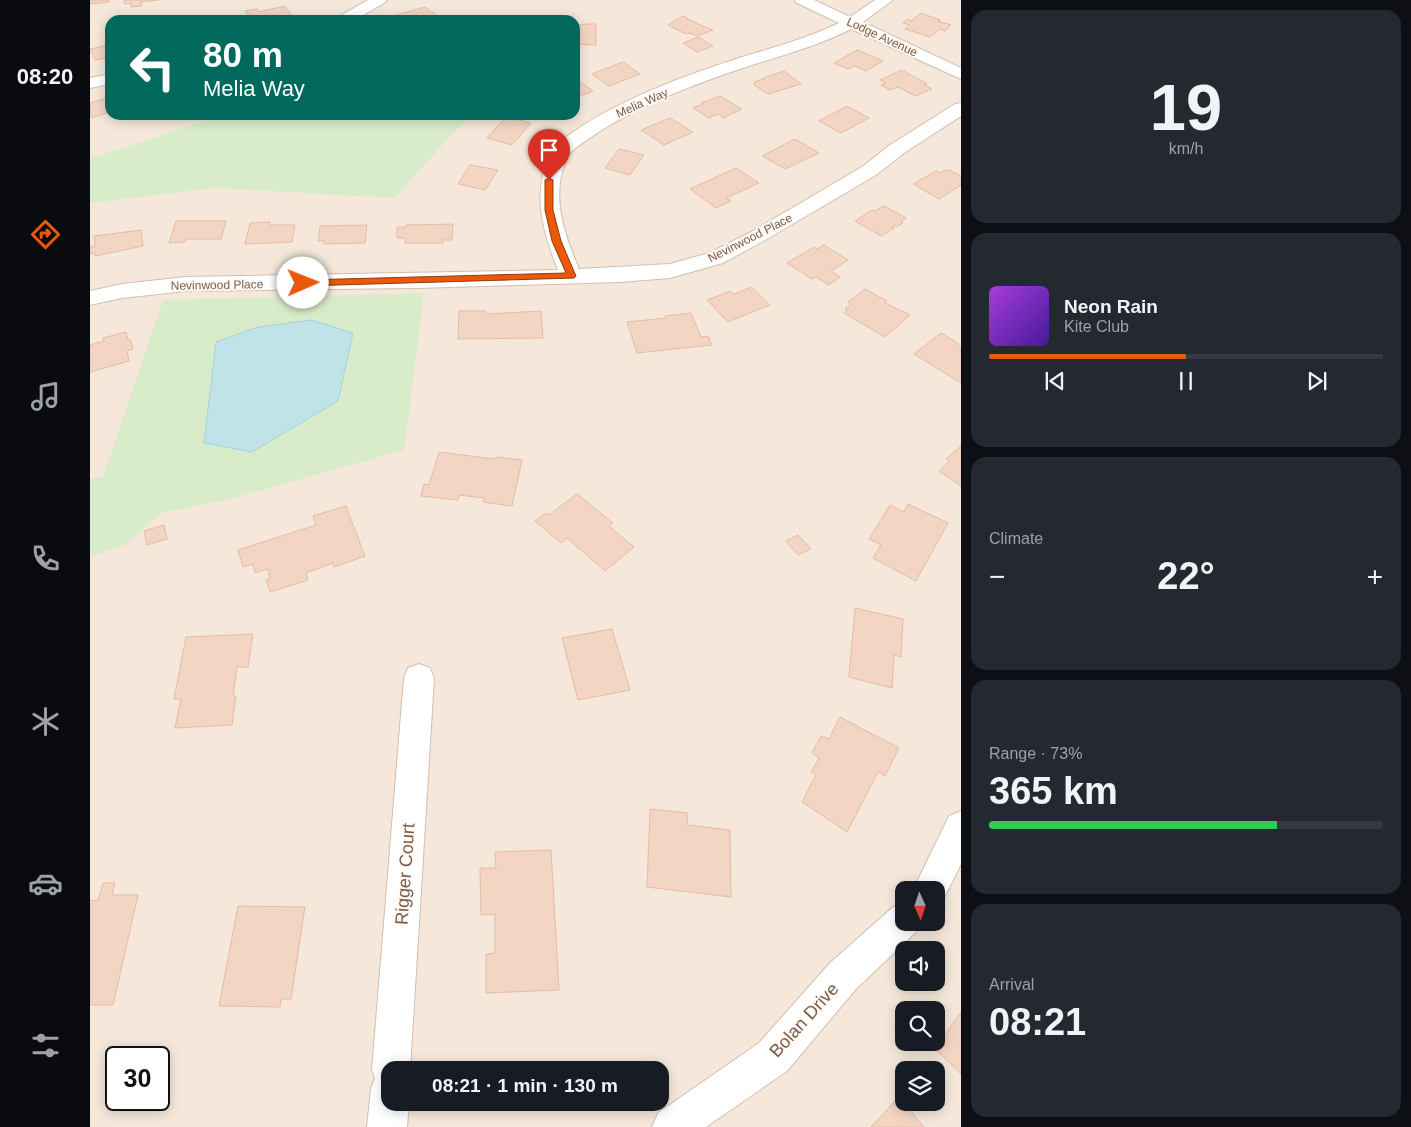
<!DOCTYPE html>
<meta charset="utf-8">
<style>
body{margin:0;font-family:Helvetica,sans-serif;background:#242831;color:#f1f3f6;height:100vh;display:flex;flex-direction:column;font-size:19px;white-space:nowrap}
*{box-sizing:border-box;margin:0}
p{font-size:16px;color:#9ea1a6}
.icon{flex:none;width:28px;height:28px;fill:none;stroke:currentColor;stroke-width:2;stroke-linecap:round;stroke-linejoin:round}
.map{position:relative;flex:1;overflow:hidden}
.sheet{display:flex;flex-direction:column;gap:10px;padding:10px;background:#0d0f14;width:450px}
.sheet>*{flex:none}
.banner{position:absolute;left:15px;top:15px;width:475px;height:105px;border-radius:15px;box-shadow:0 2px 12px #0003;background:#00695c;color:#fff;overflow:hidden}
.needle{width:32px;rotate:177deg}
.tools{position:absolute;left:805px;top:881px;display:grid;gap:10px}
.tools a{display:grid;place-items:center;width:50px;height:50px;border-radius:10px;background:#171b24;box-shadow:0 2px 12px #0003;font-size:25px}
.speed{position:absolute;left:15px;top:1046px;display:flex;gap:10px;font-size:25px;font-weight:700;text-align:center}
.speed>*{display:grid;place-content:center;width:65px;height:65px;border-radius:50%;background:#171b24;box-shadow:0 2px 12px #0003;line-height:1}
.speed .limit{border:2px solid #111;border-radius:8px;background:#fff;color:#111}
.pin{position:absolute;display:grid;place-items:center;width:42px;height:42px;color:#fff;margin:-51px -21px;border-radius:50% 50% 50% 0;rotate:-45deg;box-shadow:0 0 5px #0007}
.pin .icon{rotate:45deg}
.me{position:absolute;width:55px;margin:-28px;rotate:89deg;stroke-linejoin:round;filter:drop-shadow(0 0 4px #0008)}
.turn{display:flex;align-items:center;gap:18px;height:105px;padding:0 15px;font-size:22px}
.turn .icon{width:65px;height:65px;stroke-width:2.5}
.turn b{display:block;font-size:35px;line-height:42px}
.big{font-size:38px;font-weight:700;line-height:1.1}
.sheet .tile{flex:1;display:flex;flex-direction:column;justify-content:center;gap:8px;min-width:0;padding:0 18px;border-radius:15px;background:#242831}
.sheet .dial{align-items:center;gap:0}
.dial b{font-size:65px;line-height:1}
.song{display:flex;align-items:center;gap:15px}
.cover{width:60px;height:60px;border-radius:8px;background:linear-gradient(135deg,hsl(280 70% 55%),hsl(260 70% 35%))}
.played{height:5px;border-radius:2px;background:linear-gradient(90deg,#ea580c 50%,#363941 50%)}
.keys{display:flex;justify-content:space-around;direction:ltr}
.heat{display:flex;justify-content:space-between;align-items:center;font-size:28px;direction:ltr}
.charge{height:8px;border-radius:4px;background:linear-gradient(90deg,#34c759 73%,#363941 0)}
.trip{position:absolute;left:291px;top:1061px;width:288px;height:50px;border-radius:15px;background:#171b24;box-shadow:0 2px 12px #0003;font-weight:700;line-height:50px;text-align:center}
main{display:flex;flex:1;min-height:0}
.tab-bar{display:flex;flex-direction:column;width:90px;justify-content:space-around;align-items:center;background:#090b0e;color:#9ea1a6}
.tab-bar .icon{width:35px;height:35px}
.tab-bar .active{color:#ea580c}
.tab-bar b{font-size:22px;color:#f1f3f6}
.map>svg:first-child{display:block}
.residential{fill:#f5e8da;fill-rule:evenodd}
.green{fill:#d8ecc9;fill-rule:evenodd}
.water{fill:#bfe3e8;stroke:#a5d3da}
.building{fill:#f3d5c3;stroke:#e6bba3}
.lines{fill:none;stroke-linecap:round;stroke-linejoin:round}
.minor-casing{stroke:#d1beb0;stroke-width:2}
.minor{fill:#fff;fill-rule:evenodd}
.route{fill:#ea580c;stroke:#983908}
.labels{text-anchor:middle;dominant-baseline:central;stroke-width:4;stroke-linejoin:round;paint-order:stroke}
.far-street-label{font-size:12px;fill:#7a5c4d;stroke:#fffaf3}
.near-street-label{font-size:18px;fill:#7a5c4d;stroke:#fffaf3}
</style>
<main>
<nav class="tab-bar">
<b>08:20</b>
<svg class="icon active" aria-label="directions" viewBox="0 0 24 24"><path d="M12 3l9 9-9 9-9-9zM9 14v-3h6M13 9l2 2-2 2"/></svg>
<svg class="icon" aria-label="music" viewBox="0 0 24 24"><path d="M9 18V5l10-2v13"/><circle cx="6" cy="18" r="3"/><circle cx="16" cy="16" r="3"/></svg>
<svg class="icon" aria-label="phone" viewBox="0 0 24 24"><path d="M5 4h4l2 5-3 2q2 4 5 5l2-3 5 2v4C11 20 4 13 5 4z"/></svg>
<svg class="icon" aria-label="climate" viewBox="0 0 24 24"><path d="M12 3v18M4 7l16 10M4 17L20 7"/></svg>
<svg class="icon" aria-label="car" viewBox="0 0 24 24"><path d="M5 17H2v-5l4-1 3-4h7l3 4 3 1v5h-3M9 17h6M6 11h13"/><circle cx="7" cy="17" r="2"/><circle cx="17" cy="17" r="2"/></svg>
<svg class="icon" aria-label="filters" viewBox="0 0 24 24"><path d="M4 7h16M4 17h16"/><circle cx="9" cy="7" r="2"/><circle cx="15" cy="17" r="2"/></svg>
</nav>
<div class="map">
<svg width="871" height="1127" viewBox="0 0 871 1127">
<rect width="100%" height="100%" fill="#fdf6ec"/>
<path class="residential" d="M0 0H871V1127H0ZM20 20H485V115H20ZM814 890H846V922H814ZM814 950H846V982H814ZM814 1010H846V1042H814ZM26 1058H69V1100H26ZM300 1070H570V1102H300ZM814 1070H846V1102H814Z"/>
<path class="green" d="M134 115H380L304 198 124 188 0 203V157L8 156Z
M334 293 314 450 137 500 71 513 35 545 0 557V479L13 477 73 300ZM126 342 191 433 162 452Z"/>
<path class="water" d="M221 320 263 333 248 401 162 452 114 443 126 342 168 327Z"/>
<path class="building" d="M0 0H19V2L0 4Z
M34 0H69L51 2V6L41 7V3L35 4Z
M195 6 202 16 185 20H160L155 11 167 9 169 12Z
M335 7 347 16 334 20H304L300 17Z
M831 13 850 20 848 21 861 25 855 31 850 29 840 37 815 29 820 25 813 23 817 19 821 21Z
M593 16 610 25 623 30 607 36 600 33 596 34 578 25Z
M498 24H506V45L485 44V25Z
M608 37 623 46 607 52 593 43Z
M20 45V57L5 60 0 49Z
M767 50 793 61 776 71 765 66 758 69 744 63Z
M533 62 550 74 519 86 502 74Z
M812 70 837 84 834 85 842 89 825 96 808 87 800 90 791 85 796 83 790 80Z
M694 71 711 84 678 94 664 85V82L674 79 673 78Z
M485 79 503 91 485 98Z
M630 96 652 109 633 118 628 114 619 118 603 108 613 104 611 103Z
M20 97V112L1 118 0 103Z
M757 106 779 118 751 133 729 121Z
M416 117 441 123 422 145 397 138Z
M580 118 603 132 574 145 551 130Z
M705 139 729 153 695 169 672 156Z
M529 149 554 155 540 175 515 168Z
M380 165 408 170 395 190 368 184Z
M646 168 669 183 636 198 641 201 626 208 600 189Z
M854 170H859L871 176V185L849 199 823 184 846 171 850 173Z
M794 206 816 218 811 221 813 223 808 226H803L802 227 804 228 791 236 765 221 782 210 785 211Z
M86 221H136L131 239H96L95 242 79 243Z
M180 222V225H205L202 242 155 244 160 223Z
M363 224 362 240H353V243H315V238H307V227H316V225Z
M277 225 275 243 234 244V241H228L230 226Z
M51 230 53 246 5 256V253L0 254V247L5 246 4 236Z
M734 245 758 260 741 271 750 277 739 285 726 277 722 279 697 263 724 247 727 249Z
M662 287 680 305 638 322 617 300 641 291 644 294Z
M775 289 797 301 795 303 820 315 795 337 754 313 757 310 755 309 762 304 758 302Z
M369 311H396V314L451 311 453 338 368 339Z
M601 313 611 337 618 336 622 345 547 353 537 322 576 318 575 316Z
M36 332 38 340H41L43 349 37 351 39 361 0 372V345L14 341 13 338Z
M851 333 869 344 867 346 871 348V383L824 354Z
M871 446V486L849 471 860 461 856 459Z
M349 452 404 459 407 457 432 460 422 506 393 502 394 498 369 495 368 500 331 496 334 484 339 485Z
M487 494 523 523 519 526 544 547 515 571 477 538 471 543 445 521 456 513 459 515Z
M818 504 858 523 826 581 783 558 791 545 779 539 800 505 814 512Z
M256 506 275 556 244 567 243 563 216 573 218 580 180 592 176 580 180 578 178 569 165 573 163 564 153 567 148 550 226 525 223 516Z
M74 525 77 539 57 545 54 531Z
M708 535 721 549 708 555 696 541Z
M765 608 813 619 811 657 804 655 802 688 759 677Z
M522 629 540 690 488 700 472 638Z
M163 634 158 667H147L143 696H146L142 725 85 728 91 699H84L96 637Z
M750 717 809 748 795 776 788 772 757 832 712 802 726 775 721 772 729 758 722 753 731 736 739 739Z
M560 809 598 813 597 825 640 830 641 897 557 887Z
M461 850 469 990 396 993V954L405 953V914L391 915 390 868H406L405 852Z
M13 883H25L22 895H48L23 1005H0V900L8 901Z
M148 906 215 907 201 999H191L190 1007 129 1006Z
M871 1012V1074L845 1049Z
M809 1097 834 1127H781Z"/>
<g class="lines">
<g class="minor-casing">
<path id="minor" d="M278 0H297L294 3 265 20H246L248 17Z
M704 0H724L760 17 785 0H803L773 22 871 68V79L761 29C730 45 697 54 665 64 601 85 536 109 483 150 478 154 477 158 475 163 461 199 475 236 489 269L580 264 619 253 663 231 772 167 800 145 865 104 871 103V116L814 153 786 175 677 239 633 263 580 278 530 282 326 288 96 291 32 298 0 305V291L32 284 96 277 468 270C453 232 441 192 461 153 467 141 481 134 492 126 541 95 597 75 652 57 685 47 718 38 749 23L707 3Z
M20 74V84L0 88V78Z
M329 664 340 668 344 678 320 1070H300V1102H319L317 1127H277L281 1089 285 1078 282 1070 314 678 318 668Z
M871 811V864L852 902 846 905V890H823L859 816Z
M814 902V922H831L826 932 766 989 697 1071 616 1127H562L568 1113 669 1043 740 963 802 908Z"/>
</g>
<use href="#minor" class="minor"/>
</g>
<path class="route" d="M459 178 463 180V210L471 241 486 276 484 278 213 286 209 283 213 280 476 273 462 241 455 210V180Z"/>
<g class="labels">
<g class="far-street-label">
<text transform="translate(792 37) rotate(25)">Lodge Avenue</text>
<text transform="translate(552 103) rotate(-24)">Melia Way</text>
<text transform="translate(660 238) rotate(-27)">Nevinwood Place</text>
<text transform="translate(127 285) rotate(-1)">Nevinwood Place</text>
</g>
<g class="near-street-label">
<text transform="translate(315 874) rotate(-86)">Rigger Court</text>
<text transform="translate(714 1020) rotate(-48)">Bolan Drive</text>
</g>
</g>
</svg>
<div class="tools">
<a><svg class="needle" viewBox="-14 -14 28 28"><path d="M0-13l5 13h-10z" fill="#e53935"/><path d="M0 13l5-13h-10z" fill="#9ea1a6"/></svg></a>
<a><svg class="icon" aria-label="sound" viewBox="0 0 24 24"><path d="M4 9h4l5-4v14l-5-4H4zM17 9q2 3 0 6"/></svg></a>
<a><svg class="icon" aria-label="search" viewBox="0 0 24 24"><circle cx="10" cy="10" r="6"/><path d="M15 15l6 6"/></svg></a>
<a><svg class="icon" aria-label="layers" viewBox="0 0 24 24"><path d="M12 4l9 5-9 5-9-5zM3 14l9 5 9-5"/></svg></a>
</div>
<div class="speed"><div class="limit">30</div></div>
<div class="pin" style="left:459px;top:180px;background:#d93025"><svg class="icon" aria-label="arrive" viewBox="0 0 24 24"><path d="M6 21V4h12l-3 4 3 4H6"/></svg></div>
<svg class="me" style="left:213px;top:283px" viewBox="-20 -20 40 40"><circle r="19" fill="#fff"/><path d="M0-13L10 11 0 6-10 11z" fill="#ea580c"/></svg>
<div class="trip">08:21 · 1 min · 130 m</div>
<div class="banner">
<div class="turn"><svg class="icon" aria-label="left" viewBox="0 0 24 24"><path d="M17 20v-9H6M10 6l-5 5 5 5"/></svg><div><b>80 m</b>Melia Way</div></div>
</div>
</div>
<section class="sheet">
<div class="tile dial"><b>19</b><p>km/h</p></div>
<div class="tile">
<div class="song"><i class="cover"></i><div><b>Neon Rain</b><p>Kite Club</p></div></div>
<div class="played"></div>
<div class="keys"><svg class="icon" aria-label="previous" viewBox="0 0 24 24"><path d="M18 5L8 12l10 7zM5 5v14"/></svg><svg class="icon" aria-label="pause" viewBox="0 0 24 24"><path d="M8 5v14M16 5v14"/></svg><svg class="icon" aria-label="next" viewBox="0 0 24 24"><path d="M6 5l10 7-10 7zM19 5v14"/></svg></div>
</div>
<div class="tile"><p>Climate</p>
<div class="heat"><a>−</a><b class="big">22°</b><a>+</a></div>
</div>
<div class="tile"><p>Range · 73%</p><b class="big">365 km</b><div class="charge"></div></div>
<div class="tile"><p>Arrival</p><b class="big">08:21</b></div>
</section>
</main>
